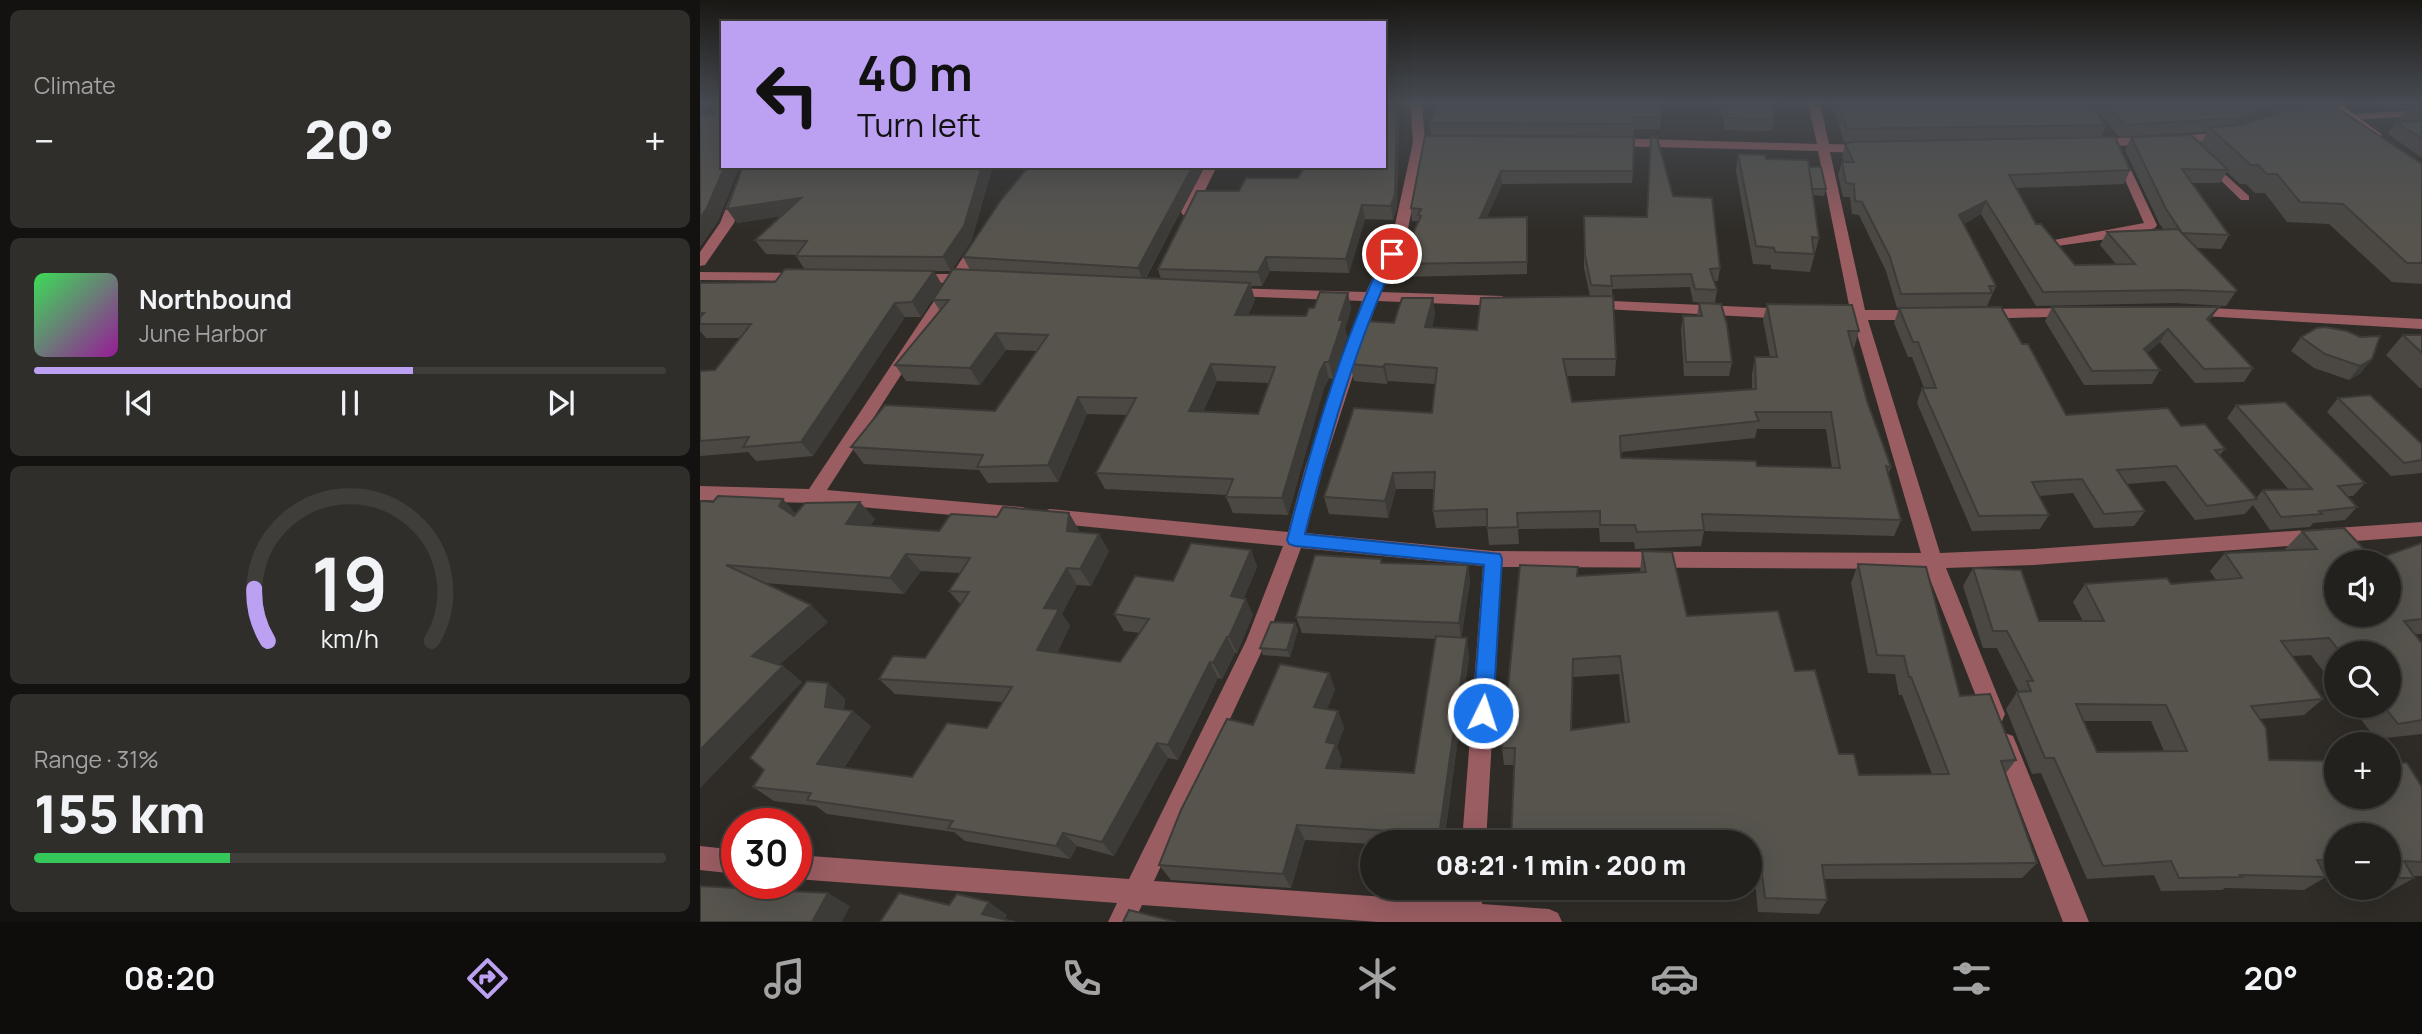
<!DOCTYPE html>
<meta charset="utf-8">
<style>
body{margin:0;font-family:Manrope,sans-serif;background:#2f2e2a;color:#f1f3f6;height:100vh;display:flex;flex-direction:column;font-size:26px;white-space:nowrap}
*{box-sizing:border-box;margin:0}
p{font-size:23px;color:#a3a3a4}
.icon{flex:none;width:38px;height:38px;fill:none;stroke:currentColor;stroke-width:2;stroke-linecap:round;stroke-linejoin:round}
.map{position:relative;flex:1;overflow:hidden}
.drawer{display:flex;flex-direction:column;gap:10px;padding:10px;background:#131210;width:700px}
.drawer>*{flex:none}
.top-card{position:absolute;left:21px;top:21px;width:665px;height:147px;border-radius:0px;box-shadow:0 7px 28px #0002,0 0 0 2px #403e3b;background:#bca0f2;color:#111;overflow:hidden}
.buttons{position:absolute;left:1624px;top:550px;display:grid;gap:14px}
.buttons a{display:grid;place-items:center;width:77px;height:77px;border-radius:50%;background:#23211d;box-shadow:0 7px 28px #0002,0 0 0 2px #403e3b;font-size:35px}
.speed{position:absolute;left:21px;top:808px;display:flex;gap:14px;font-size:35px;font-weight:700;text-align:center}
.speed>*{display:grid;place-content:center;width:91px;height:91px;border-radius:50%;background:#23211d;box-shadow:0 7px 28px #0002,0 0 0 2px #403e3b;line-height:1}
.speed .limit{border:10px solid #d22;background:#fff;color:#111}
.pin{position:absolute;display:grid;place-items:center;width:60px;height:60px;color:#fff;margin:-30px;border:4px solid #fff;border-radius:50%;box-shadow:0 2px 7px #0007}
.me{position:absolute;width:77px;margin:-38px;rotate:4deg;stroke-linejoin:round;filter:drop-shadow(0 0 5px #0008)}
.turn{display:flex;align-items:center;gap:24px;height:147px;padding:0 21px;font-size:32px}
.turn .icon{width:91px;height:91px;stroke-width:2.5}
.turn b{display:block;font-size:49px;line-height:60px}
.big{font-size:52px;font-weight:800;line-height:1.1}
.drawer .widget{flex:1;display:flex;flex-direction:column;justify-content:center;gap:10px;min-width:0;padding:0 24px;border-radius:10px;background:#2f2e2a}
.drawer .dial{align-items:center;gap:0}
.dial svg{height:182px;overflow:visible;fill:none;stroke:#403e3b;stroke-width:7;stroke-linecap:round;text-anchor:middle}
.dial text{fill:#f1f3f6;stroke:none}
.song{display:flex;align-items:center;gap:21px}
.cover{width:84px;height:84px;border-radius:10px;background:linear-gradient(135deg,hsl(130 70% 55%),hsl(300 70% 35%))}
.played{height:7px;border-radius:4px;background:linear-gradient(90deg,#bca0f2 60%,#403e3b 60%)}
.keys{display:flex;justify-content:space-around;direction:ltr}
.heat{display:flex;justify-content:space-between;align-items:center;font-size:38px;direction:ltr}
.charge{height:10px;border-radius:5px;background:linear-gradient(90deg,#34c759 31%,#403e3b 0)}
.trip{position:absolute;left:660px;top:830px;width:402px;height:70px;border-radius:35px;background:#23211d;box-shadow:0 7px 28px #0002,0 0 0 2px #403e3b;font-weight:800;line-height:70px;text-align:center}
.menu{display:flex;height:112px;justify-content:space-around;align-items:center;background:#0e0d0c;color:#a3a3a4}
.menu .icon{width:49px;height:49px}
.menu .on{color:#bca0f2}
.menu b{font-size:32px;color:#f1f3f6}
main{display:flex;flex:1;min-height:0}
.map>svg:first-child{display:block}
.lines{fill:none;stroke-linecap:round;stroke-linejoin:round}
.lane{fill:#9a5d62;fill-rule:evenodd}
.street{fill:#9a5d62;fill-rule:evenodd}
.secondary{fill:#d8767f;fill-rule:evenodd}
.wall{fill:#4b4843;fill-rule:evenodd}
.shaded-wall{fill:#3d3b37}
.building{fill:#57544e;stroke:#3d3b37;stroke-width:2;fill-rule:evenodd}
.route{fill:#1a73e8;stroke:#114b97;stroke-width:2}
</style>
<main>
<section class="drawer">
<div class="widget"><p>Climate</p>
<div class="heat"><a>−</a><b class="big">20°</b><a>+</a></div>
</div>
<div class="widget">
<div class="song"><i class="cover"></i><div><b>Northbound</b><p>June Harbor</p></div></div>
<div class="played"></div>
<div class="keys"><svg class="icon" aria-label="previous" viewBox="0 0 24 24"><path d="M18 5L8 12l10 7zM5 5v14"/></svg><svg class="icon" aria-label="pause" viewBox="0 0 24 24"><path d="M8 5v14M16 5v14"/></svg><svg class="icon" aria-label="next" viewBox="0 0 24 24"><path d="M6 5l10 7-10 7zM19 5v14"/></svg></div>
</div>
<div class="widget dial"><svg viewBox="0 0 100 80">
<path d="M14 69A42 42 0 1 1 86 69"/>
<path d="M14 69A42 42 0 0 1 8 46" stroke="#bca0f2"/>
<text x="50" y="56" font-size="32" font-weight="700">19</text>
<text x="50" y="72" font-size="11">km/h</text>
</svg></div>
<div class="widget"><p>Range · 31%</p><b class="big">155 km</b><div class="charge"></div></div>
</section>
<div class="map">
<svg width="1722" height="922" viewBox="0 0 1722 922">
<rect width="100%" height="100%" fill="#2f2c27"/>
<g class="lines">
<path class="lane" d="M1419 152 1424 155 1457 225 1455 228 1422 237 1350 247 1348 244 1354 240 1444 223 1414 155Z
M1508 159 1549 196V200H1541L1504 164 1502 162Z"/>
<path class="street" d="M710 103H722L725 142 707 234 680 292 802 296 809 301 802 306 677 301 623 468 606 533 793 551 1221 553 1153 320H1131L1124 315 1131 310H1150L1118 151 910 146 904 142 910 138 1117 144 1108 103H1120L1129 144 1165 145 1171 149 1165 153 1130 152 1165 310H1218L1225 315 1218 320H1168L1240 553 1334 549 1722 522V536L1334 565 1246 568 1305 714 1302 721 1294 724 1286 721 1283 714 1226 569 802 567 786 842H762L783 566 601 548 566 642 454 881 757 902 759 887H783L782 904 849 909 858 913 862 922H678L442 905 434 922H408L417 903 96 879V855L429 879 546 641 583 546 350 523 343 521 341 516 343 511 350 509 588 532 605 468 662 301 529 296 522 292 529 288 666 292 693 234 713 142Z
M1722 110V116L1651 120 1645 117 1651 114Z
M1525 133 1531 137 1529 140 1396 147 1390 143 1396 139Z
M43 166H55L34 223 5 265 0 266V252L20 223Z
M505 166H517L493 215H483L481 212Z
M278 241 285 245 266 275 276 276 278 279 271 283H260L127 490 322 507 329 509 331 514 329 519 322 521 114 503 0 500V486L109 489 246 283 215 282 208 278 215 274H252L273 242Z
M0 272 103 273 110 277 103 281 0 280Z
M890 300 1089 309 1096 314 1089 319 885 308 883 305 885 302Z
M1491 307 1722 319V329L1486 315 1484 312Z
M1372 308 1377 310 1379 313 1377 316 1281 319 1274 314 1281 309Z
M1305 733 1313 736 1316 743 1389 922H1363L1294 743 1297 736Z
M0 846 37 850V874L0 870Z"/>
<path class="secondary" d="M1626 103H1639L1682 135 1672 138Z"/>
</g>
<path class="wall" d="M698 103 699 115 697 208 693 220 665 219 649 273 570 271 562 286H551L555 300 548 315 606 316 614 308 648 293 651 309 645 329 647 337 633 379 629 378 624 388 588 515 533 513 526 497 527 495 405 489 396 473 427 415 387 414 358 482 288 483 279 470 164 464 151 447 295 411 337 351 306 350 280 385 206 381 195 365 240 311 233 300 270 270 263 257 329 166H504L446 278 461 279 458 269 539 191 598 178ZM517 381 569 383 558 414 503 412Z
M963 103 960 129H934L933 136 731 135 730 123Z
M1018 103H1072L1074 119 1072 131 1025 130 1022 114H1019Z
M1132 103H1389L1406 125 1401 137 1144 142Z
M1392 103H1616L1613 108 1722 164V284L1692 282 1629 224 1587 222 1565 193H1555L1546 184H1540L1527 172 1520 183H1491L1529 235 1521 249 1496 248 1537 290 1526 306 1475 303 1336 306 1281 214 1264 224 1296 286 1287 306 1197 308 1186 271 1159 215 1152 214 1150 197H1143L1138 175 1142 162H1144L1142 157 1145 144 1430 170 1424 184 1316 188 1336 224 1375 265 1416 264 1400 245 1407 232 1463 229 1459 223 1425 150 1431 137 1501 144 1507 132 1419 137Z
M1676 103H1722V158L1688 134 1696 122H1702L1700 120 1708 109H1685Z
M725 136 933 171 932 183 802 184 787 217H827V274L701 277 699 264 718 221H712L711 208Z
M1038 154 1109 167 1126 189 1124 196 1113 195 1119 238 1110 272 1071 269V265L1053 264 1036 171Z
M973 196 1020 268 1018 281H1014L1017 290 1015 303 993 302 990 287 912 289 916 359 915 376H866L872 402 1052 389V374L1055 357H1070L1063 320 1067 304 1159 331 1154 348H1153L1167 401 1191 467 1188 475 1201 520 1194 536 1004 531 1001 546 935 549 934 542H900L899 528 818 529 819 544 789 545 787 526 736 528 733 511 734 489H696L688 518 629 514 624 497 732 413 735 384 688 381 687 384 654 381 650 364 694 323 733 298 735 315 732 327 777 330 890 296 884 268V216L947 217ZM1057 429H1126L1132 468 1057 466 921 458V452L1055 438Z
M27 209 272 240 251 271H234L242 285 221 317H205L113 456 56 461 48 452 0 456V371L15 370 40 338H6L0 331V280L2 283 75 282 105 270 96 256 97 255 66 254 55 240 81 216 37 223Z
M999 303 1032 362 1029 376H984L981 329 983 316H997Z
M1352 307 1509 321 1553 368 1544 382 1495 383 1460 342 1447 353 1460 370 1452 384 1384 385 1345 321Z
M1199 308 1322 344 1366 415 1481 426 1525 449 1520 455 1556 498 1563 490H1589L1527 418 1536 405 1665 483 1653 496H1647L1657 507 1645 520 1613 523 1610 527 1570 530 1553 505 1545 514 1495 520 1465 481 1427 484 1445 511 1434 526 1394 528 1373 493 1339 496 1349 515 1340 529 1272 531 1217 403 1222 388H1224L1212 357H1208L1194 323Z
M1703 335H1722V388H1720L1686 355Z
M1601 337H1660L1661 373 1649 380 1614 368 1591 351Z
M1638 398 1722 444V473L1691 476 1627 412Z
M0 501 96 513 175 519 170 526 239 531 297 517 369 513 379 532 409 551 391 586 377 585 362 614 370 626 357 653 420 662 440 633 424 631 414 614 473 581 551 550 557 567 544 598 553 615 537 653H535L522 679 518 678 478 760 468 758 414 856 377 846 370 859 265 841 254 832 127 814 116 806 74 801 53 787 128 683 145 699 144 709 171 726 144 768 212 777 287 728 303 702 195 694 179 679 225 658 261 605 249 591 260 573 221 571 204 594 65 583 128 622 79 665 83 666 102 682 0 788Z
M1602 531 1674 560 1722 543V634H1715L1722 643V734L1676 739 1650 705H1689V653H1636V688L1611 655 1592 656 1623 699 1604 715 1560 719 1569 760 1722 787V876H1712L1714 878 1689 892 1662 891 1660 887H1689V835H1636V874H1625L1626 877 1604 890 1525 888 1522 890 1461 891 1454 875 1387 879 1341 773 1332 774 1306 709 1317 692H1319L1297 648H1283L1263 586 1273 568 1339 621H1383L1373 602 1385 584H1471L1516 580 1510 571 1525 553 1586 550 1585 549ZM1383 721H1451L1464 751 1397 752Z
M942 551 987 616 1095 671 1139 754 1159 775 1232 774 1202 695H1199L1195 674 1168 673 1151 583 1158 564 1260 696 1316 760 1306 773 1337 863 1322 878 1124 879 1127 900 1119 914 1058 912 1054 872 1050 873V842L814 765H804L802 748 877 576 940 572ZM919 674 925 723 871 730 873 677Z
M681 559V563L768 565 770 582 761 638 769 656 744 842H672V844L605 840 591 888 471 880 459 865 553 725 629 673 635 690 627 709 638 711 644 728 637 747 642 760 639 769 714 773 736 639 602 633 596 617Z
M595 623 598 630 590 657 563 655 560 648Z
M682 887H738L736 898 685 894Z"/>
<path class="shaded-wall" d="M14 103 23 115 0 117V104Z
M698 103 699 115 697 208 693 220 691 206Z
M1577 106 1569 118 1531 130 1538 118Z
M25 166H40L18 222 0 247V218Z
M282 166H293L272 240 251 271 243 257Z
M493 166H504L443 282 438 268Z
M801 171 802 184 781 230 780 218Z
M101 198 110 212 37 223 27 209Z
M1286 201 1281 214 1254 229 1259 215Z
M662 205 665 219 649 273 646 259Z
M566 257 570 271 562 286 558 272Z
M234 271 242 285 221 317 212 302Z
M550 283 555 300 540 331 535 315Z
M648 293 651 309 645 329 647 337 633 379 629 362 639 320Z
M733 298 735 315 728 344 725 327Z
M195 303 205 317 113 456 101 442Z
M1519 307 1510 320 1498 332 1507 319Z
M1468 329 1460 342 1435 363 1444 349Z
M296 333 306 350 280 385 270 368Z
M1672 359 1661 373 1649 380 1660 366Z
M625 362 629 378 624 388 588 515 582 498 620 371Z
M511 364 517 381 496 428 489 411Z
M685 364 688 381 687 384 683 367Z
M378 397 387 414 358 482 348 465Z
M693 473 696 489 688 518 685 501Z
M83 499 99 517 95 523 79 506Z
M160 502 175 519 161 541 146 524Z
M369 513 379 530 378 548 367 531Z
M399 534 409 551 391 586 380 569Z
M551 550 557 567 538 613 531 596Z
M206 554 221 571 204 594 190 578Z
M768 565 770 582 761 640 759 623Z
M367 568 377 585 362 614 370 626 350 666 337 650 344 608Z
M546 599 553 615 537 653 529 637Z
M111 605 128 622 71 672 52 656Z
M595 623 598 630 590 657 587 650Z
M527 637 535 653 522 679 513 663Z
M767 638 769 656 744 842H738Z
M510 662 518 678 478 760 468 745Z
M83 666 102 682 0 788V750Z
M629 673 635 690 621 724 614 707Z
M128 683 145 699 143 722 125 707Z
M153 711 171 726 136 779 117 764Z
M638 711 644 728 637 747 642 760 633 784 626 768V742Z
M457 743 468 758 414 856 402 842Z
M597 825 605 840 591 888 583 874Z
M363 833 377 846 370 859 356 846Z
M733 887H738L736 898Z
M128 893 150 906 142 922H112Z
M289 902 307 915 303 922 282 914Z"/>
<path class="building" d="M15 103H23V166H25L7 208 0 218V114H14L17 105Z
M684 103H697L695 194 691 206 662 205 646 259 566 257 558 272 458 269 497 191H539L546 178H598L605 166H684Z
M739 103H963L961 117H934V124L730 123Z
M1024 103H1072L1074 119 1027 118Z
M1138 103H1389L1406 125 1147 129Z
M1407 103H1606L1577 106 1538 118 1425 125Z
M1633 105 1722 164V263H1707L1643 204 1600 202 1577 174H1567L1558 165H1551L1510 128 1543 124 1582 111Z
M1722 107V117L1708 108Z
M1722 121V139L1696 122Z
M1491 135 1528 170 1482 169 1529 235 1482 233 1537 290 1535 292 1483 290 1343 292 1286 201 1259 215 1296 286H1289L1292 293 1201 294 1190 257 1162 202 1155 201 1154 184 1146 183 1142 162H1154L1145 144 1151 142 1415 137 1430 170 1309 175 1336 224H1341L1375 265 1435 264 1407 232 1478 229 1482 233 1466 209 1431 137Z
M725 136 934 137 933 171H801L780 218 827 217V262L699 264 721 216 718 215 721 209 711 208Z
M951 137 957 138 973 196 1012 198 1020 268 1010 269 1017 290 995 289 991 274 911 276 912 286 891 285 885 255 884 216 947 217Z
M1038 154 1065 155 1066 159 1108 160 1119 238 1112 237 1114 254 1075 252 1074 248 1056 246Z
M43 166H282L264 226 243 257 96 256 107 241 55 240 101 198 27 209Z
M329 166H493L438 268 263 257 301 200Z
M1109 167H1121L1126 189H1112Z
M85 269 234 271 212 302 195 303 101 442 43 447 49 437 0 441V371L15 370 51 324H0V317L4 313H0V283L75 282Z
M253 269 550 283 535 315 606 316 609 308H614L620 292 648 293 639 320H643L629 362H625L620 371 582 498 526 497 533 479 396 473 436 398 378 397 348 465 277 467 283 455 151 447 185 405 295 411 348 335 296 333 270 368 195 365 249 300H233ZM511 364 575 367 558 414 489 411Z
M913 296 916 359H863L872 402 1056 389 1055 357H1077L1067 304 1152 305 1159 331H1148L1167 401 1191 467 1186 466 1201 520 1002 514 1004 530 937 532 935 525H900V511L817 513 818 527 787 528V509L733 511 735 472 693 473 685 501 624 497 654 408 732 413 737 368 685 364 683 367 650 364 665 321 694 323 702 298H733L725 327 777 330 781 298ZM1055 412H1131L1140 468 1057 466 1056 461 921 458 920 436 1059 421Z
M999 303 1021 304 1027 325 1032 362H986L983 316H1002Z
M1301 307 1322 344H1328L1366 415 1468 408 1481 426 1505 424 1525 449 1515 450 1557 499 1507 506 1476 466 1417 470 1445 511 1404 514 1382 479 1332 482 1349 515 1279 516 1222 388H1236L1218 342H1213L1199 308Z
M1352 307H1519L1507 319 1553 368 1504 369 1468 329 1444 349 1460 370 1392 371Z
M1625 327 1647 331 1660 337 1680 336 1672 359 1660 366 1625 354 1601 337 1617 328Z
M1703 335H1722V353Z
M1670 395 1722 444V460L1704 463 1638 398Z
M1585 402 1665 483 1638 486 1657 507 1619 511 1622 514 1581 517 1563 490 1612 489 1536 405Z
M18 496 83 499 79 506 94 516 105 503 160 502 146 524 239 531 251 514 297 517 303 507 369 513 367 531 399 534 380 569 367 568 344 608 359 609 337 650 420 662 449 619 414 614 435 576 473 581 491 543 551 550 531 596 546 599 529 637H527L513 663 510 662 468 745 457 743 402 842 363 833 356 846 248 828 253 821 107 800 111 793 53 787 64 770 50 758 107 681 128 683 125 707 153 711 117 764 212 777 247 723 287 728 312 687 179 679 193 656 225 658 269 592 249 591 270 558 206 554 190 578 26 565 111 605 52 656 83 666 0 750V501L13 502Z
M1644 528 1674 560 1722 543V619L1704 621 1722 643V720L1698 724 1683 705H1689V653H1641L1629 638 1581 641 1623 699 1551 706 1566 728 1569 760 1636 761V796H1689V762L1707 763 1722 787V862L1704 861 1714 878H1689V835H1636V860H1617L1626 877 1540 875 1542 877 1479 878 1471 861 1403 866 1354 758H1345L1317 692 1331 691 1327 681H1333L1307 631H1293L1273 568 1321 570 1339 621H1404L1385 584 1467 578 1471 584 1542 578 1525 553 1617 549 1602 531ZM1636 562H1689V614H1636ZM1376 704 1466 705 1487 751 1397 752Z
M942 551 972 552 987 616 1078 611 1095 671 1115 670 1139 754H1154L1159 775 1249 774 1211 677H1209L1204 656 1177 655 1158 564 1226 567 1260 696 1290 694 1316 760 1301 761 1337 863 1122 865 1127 900 1065 898 1060 858H1050V842H811L815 748H802L820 565 878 567 877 576 946 572ZM920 656 929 722 871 730 873 659Z
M615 555 681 559V563L768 565 759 623 596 617Z
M571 622 595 623 587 650 560 648Z
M736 636 767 638 738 842H687L689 831 597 825 583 874 459 865 481 810 527 719 553 725 580 664 629 673 614 707 638 711 626 742 636 744 626 768 714 773Z
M0 886 128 893 112 922H0Z
M199 893 249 905 257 894 289 902 282 914 315 922H180Z
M429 910 476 922H423Z"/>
<linearGradient id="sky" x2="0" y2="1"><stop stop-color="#1a1815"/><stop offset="0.44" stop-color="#474b52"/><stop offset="1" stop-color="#474b52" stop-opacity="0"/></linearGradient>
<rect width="1722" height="232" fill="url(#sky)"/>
<path class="route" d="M692 250 698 254C656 342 629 439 605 534L800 554 802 559 793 713 790 720 783 722 776 720 773 713 784 565 595 546 589 544 587 540C612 443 641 343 685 254Z"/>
</svg>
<div class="buttons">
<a><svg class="icon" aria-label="sound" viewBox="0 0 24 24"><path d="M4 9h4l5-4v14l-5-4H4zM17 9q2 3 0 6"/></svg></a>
<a><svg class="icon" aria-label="search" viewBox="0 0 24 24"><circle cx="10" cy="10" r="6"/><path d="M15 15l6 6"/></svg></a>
<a>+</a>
<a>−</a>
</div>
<div class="speed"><div class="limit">30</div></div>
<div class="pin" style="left:692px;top:254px;background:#d93025"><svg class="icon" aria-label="arrive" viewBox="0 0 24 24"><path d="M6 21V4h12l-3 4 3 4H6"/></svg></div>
<svg class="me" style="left:783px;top:713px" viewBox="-20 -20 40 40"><circle r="17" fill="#1a73e8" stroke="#fff" stroke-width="3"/><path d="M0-11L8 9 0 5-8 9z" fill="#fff"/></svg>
<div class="trip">08:21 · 1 min · 200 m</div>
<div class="top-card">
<div class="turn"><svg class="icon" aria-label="left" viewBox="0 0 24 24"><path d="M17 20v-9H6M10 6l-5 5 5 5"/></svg><div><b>40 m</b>Turn left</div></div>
</div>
</div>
</main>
<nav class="menu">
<b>08:20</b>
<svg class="icon on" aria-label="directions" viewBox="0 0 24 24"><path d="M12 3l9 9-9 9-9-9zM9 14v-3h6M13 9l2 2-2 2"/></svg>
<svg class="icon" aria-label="music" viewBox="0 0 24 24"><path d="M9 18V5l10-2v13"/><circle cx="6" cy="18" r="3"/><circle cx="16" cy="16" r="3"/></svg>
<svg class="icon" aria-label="phone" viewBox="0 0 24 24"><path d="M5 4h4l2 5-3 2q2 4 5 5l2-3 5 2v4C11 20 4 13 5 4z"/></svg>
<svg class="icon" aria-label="climate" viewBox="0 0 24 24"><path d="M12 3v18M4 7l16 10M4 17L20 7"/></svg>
<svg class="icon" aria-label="car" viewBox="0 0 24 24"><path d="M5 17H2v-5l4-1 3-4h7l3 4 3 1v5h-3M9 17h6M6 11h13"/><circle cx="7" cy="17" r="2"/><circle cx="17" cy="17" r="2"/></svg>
<svg class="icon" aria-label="filters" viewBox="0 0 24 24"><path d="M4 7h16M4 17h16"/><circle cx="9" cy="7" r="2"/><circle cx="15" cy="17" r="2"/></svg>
<b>20°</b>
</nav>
